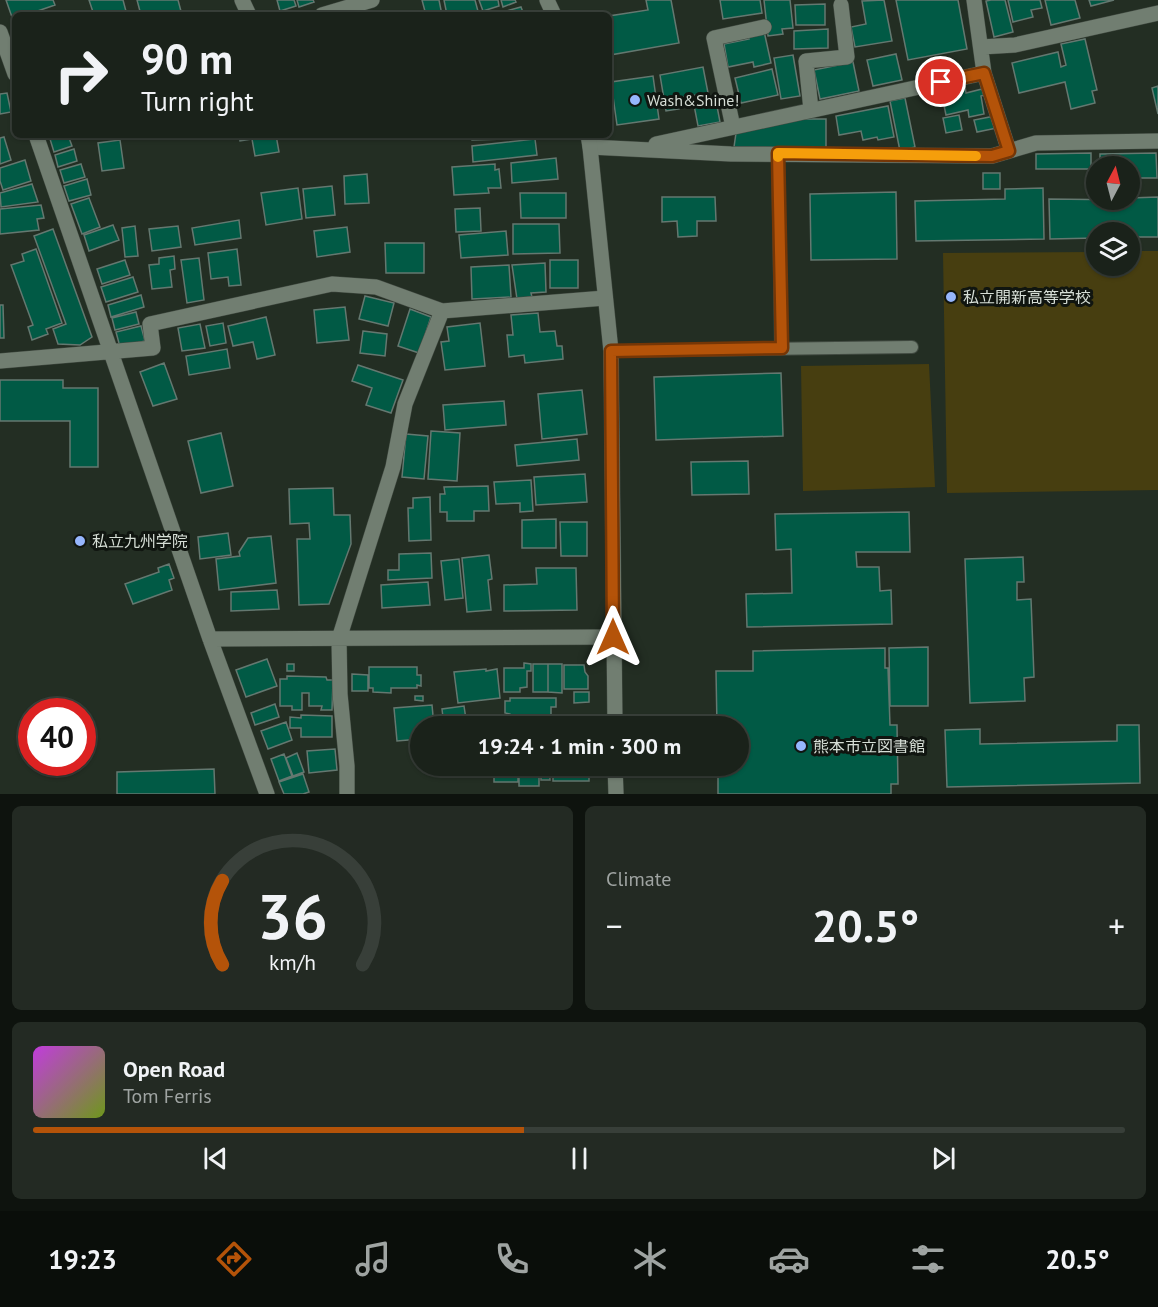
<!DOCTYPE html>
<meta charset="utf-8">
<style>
body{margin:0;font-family:"PT Sans","Noto Sans JP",sans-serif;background:#232a23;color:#f1f3f6;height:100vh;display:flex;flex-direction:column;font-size:22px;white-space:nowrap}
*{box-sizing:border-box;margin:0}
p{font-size:20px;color:#9fa4a2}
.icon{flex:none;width:33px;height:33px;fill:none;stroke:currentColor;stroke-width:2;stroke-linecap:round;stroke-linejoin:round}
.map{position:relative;height:794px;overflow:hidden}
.panel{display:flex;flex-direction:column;gap:12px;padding:12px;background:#0e130e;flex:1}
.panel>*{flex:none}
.hud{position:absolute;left:12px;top:12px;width:600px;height:126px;border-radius:9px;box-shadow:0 2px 4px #0004,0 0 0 2px #383f39;background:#1a221a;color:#f1f3f6;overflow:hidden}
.needle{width:39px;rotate:7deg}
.buttons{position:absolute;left:1086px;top:156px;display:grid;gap:12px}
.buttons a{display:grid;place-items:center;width:54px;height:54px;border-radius:50%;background:#1a221a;box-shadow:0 2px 4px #0004,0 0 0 2px #383f39;font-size:30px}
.speed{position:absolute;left:18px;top:698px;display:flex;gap:12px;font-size:30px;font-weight:700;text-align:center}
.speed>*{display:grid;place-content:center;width:78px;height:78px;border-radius:50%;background:#1a221a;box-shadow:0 2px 4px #0004,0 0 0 2px #383f39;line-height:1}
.speed .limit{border:9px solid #d22;background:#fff;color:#111}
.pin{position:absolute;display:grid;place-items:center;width:51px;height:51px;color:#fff;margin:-26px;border:3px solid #fff;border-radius:50%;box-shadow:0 2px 6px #0007}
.me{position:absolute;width:66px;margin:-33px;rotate:0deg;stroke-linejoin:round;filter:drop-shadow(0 0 4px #0008)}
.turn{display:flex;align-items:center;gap:21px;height:126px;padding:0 30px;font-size:27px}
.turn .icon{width:78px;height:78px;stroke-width:2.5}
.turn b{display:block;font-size:42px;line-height:51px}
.big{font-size:45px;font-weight:700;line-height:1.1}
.panel .widget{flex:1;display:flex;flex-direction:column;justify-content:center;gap:9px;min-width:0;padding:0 21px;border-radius:9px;background:#232a23}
.panel .dial{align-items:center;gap:0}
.dial svg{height:156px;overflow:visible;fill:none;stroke:#383f39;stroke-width:7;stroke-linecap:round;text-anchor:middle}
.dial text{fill:#f1f3f6;stroke:none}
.song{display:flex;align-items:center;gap:18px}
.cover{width:72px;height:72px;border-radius:9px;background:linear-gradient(135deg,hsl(290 70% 55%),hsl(80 70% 35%))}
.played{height:6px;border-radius:3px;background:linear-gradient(90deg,#b45309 45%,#383f39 45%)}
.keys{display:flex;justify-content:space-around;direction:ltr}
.heat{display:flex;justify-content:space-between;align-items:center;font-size:33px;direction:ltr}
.panel .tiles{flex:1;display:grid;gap:12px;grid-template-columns:1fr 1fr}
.widget:last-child{grid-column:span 2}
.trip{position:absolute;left:410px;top:716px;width:339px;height:60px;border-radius:30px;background:#1a221a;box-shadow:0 2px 4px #0004,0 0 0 2px #383f39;font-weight:700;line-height:60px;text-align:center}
.tab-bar{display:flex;height:96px;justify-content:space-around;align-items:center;background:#0a0e0a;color:#9fa4a2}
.tab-bar .icon{width:42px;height:42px}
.tab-bar .current{color:#b45309}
.tab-bar b{font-size:27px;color:#f1f3f6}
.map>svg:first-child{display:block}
.green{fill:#473e10}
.building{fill:#015a45;stroke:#647870;stroke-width:1.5}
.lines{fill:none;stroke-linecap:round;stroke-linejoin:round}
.lane-casing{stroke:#414a41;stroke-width:14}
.street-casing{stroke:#414a41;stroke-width:16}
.secondary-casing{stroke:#414a41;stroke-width:16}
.lane{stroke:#717e71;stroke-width:12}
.street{stroke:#717e71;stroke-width:15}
.secondary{stroke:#717e71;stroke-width:15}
.route-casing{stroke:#753606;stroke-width:15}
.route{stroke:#b45309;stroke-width:10}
.slow{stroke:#f59e0b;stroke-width:10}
.poi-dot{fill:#96b6fd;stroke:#101510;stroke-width:2}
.labels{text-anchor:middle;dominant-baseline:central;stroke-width:6;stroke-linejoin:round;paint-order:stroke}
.poi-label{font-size:16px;fill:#d6ded6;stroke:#101510;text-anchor:start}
</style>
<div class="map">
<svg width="1158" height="794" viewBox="0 0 1158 794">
<rect width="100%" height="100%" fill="#232e23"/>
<path class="green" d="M1130 251H1158V490L947 493 943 253 1096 252V266H1130Z
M929 364 935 487 803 491 801 366Z"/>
<path class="building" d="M6 0H53L55 5 26 15H15V19L13 20Z
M89 0H123L127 15H94Z
M137 0H178L182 15H141Z
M277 0H294L296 6 280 11Z
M297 0H313L314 2 299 7Z
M422 0H439L442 15H426Z
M444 0H475L479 15H447Z
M479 0H498L499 6 483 11Z
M501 0H515L516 2 503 7Z
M646 0H671L679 43 610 55 609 16 648 10Z
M720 0H760L762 13 723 19Z
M764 0H790L793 28 782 29 783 34 768 36Z
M884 0 892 41 855 47 851 27 866 24 862 1Z
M896 0H958L967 49 908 60Z
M991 0H1005L1013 32 994 37 986 1Z
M1008 0H1040L1042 8 1031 10 1033 17 1013 22Z
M1045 0H1075L1080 18 1051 25Z
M1089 0H1114L1091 6Z
M825 4V25H796L795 5Z
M521 7 524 15H500L499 13Z
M828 29V48L794 49V31Z
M764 31 771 63 754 67 753 62 728 67 724 44 749 39 747 34Z
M1085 39 1097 90 1092 91 1095 103 1071 109 1065 82 1019 93 1012 63 1058 52 1061 67 1066 65 1061 44Z
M896 54 902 80 873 86 867 60Z
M793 55 800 96 781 99 774 58Z
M853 62 859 91 820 99 814 70Z
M703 67 708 93 677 98 679 109 666 111 660 75Z
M772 69 778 95 741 103 735 78Z
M653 76 659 119 617 125 611 82Z
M965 86 966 93 986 88 987 94 981 96 984 114 969 117 968 110 946 115 941 91Z
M1158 86V114L1152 88Z
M7 93 11 112 0 114V94Z
M905 98 915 147 900 151 890 101Z
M716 101 720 122 698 126 694 105Z
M888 106 894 137 878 140 877 137 863 140 861 131 839 135 836 116Z
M959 115 962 130 946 133 943 118Z
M995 116 997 128 977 132 974 120Z
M800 119H826V148L734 147 736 133Z
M61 135H68L72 146 54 152 50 139Z
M239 135H276L279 152 255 156 252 139 240 141Z
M471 135H504L505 139 472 140Z
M4 137 11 160 0 164V138Z
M535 139 537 155 473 162 472 146Z
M120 140 124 168 102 171 98 143Z
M74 149 77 161 58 167 55 155Z
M1091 153V169H1036V154Z
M1156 153 1157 178H1130V166H1100V154Z
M556 158 558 179 512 183 511 163Z
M25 160 31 181 3 190 0 181V168Z
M81 164 85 177 64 183 60 170Z
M495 164V170L499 169 501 188H488L489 193 454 195 452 167Z
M983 173H1000V189H983Z
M367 174 369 203 345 204 344 176Z
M87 179 91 195 69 201 64 186Z
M32 184 38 202 1 207 0 193Z
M332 186 335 215 306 218 303 189Z
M298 188 302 219 266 225 261 193Z
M1043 188 1044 239 916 241 915 201 1005 199V189Z
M896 192 897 259 811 260 810 194Z
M520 193H566V218H521Z
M662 197H715L716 221H697V236L678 237 677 221 662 222Z
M1158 197V237H1130V232H1096V238L1050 239 1049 199 1130 200V198Z
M89 198 100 227 82 234 71 204Z
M41 205 44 218 37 219 39 230 0 234V209Z
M480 208 481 231 456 232 455 209Z
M239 220 241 238 195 245 192 228Z
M513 224H559L560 253 513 254Z
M113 225 119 240 89 251 84 235Z
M135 226 138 256 125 257 122 228Z
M178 226 181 247 152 251 149 229Z
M347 227 350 252 317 257 314 231Z
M53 229 92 337 80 345 58 344 53 329 66 324 34 236Z
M506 231 508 255 461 258 459 235Z
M385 243H424V273H386Z
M36 249 62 323 46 329 48 334 32 340 28 327 33 325 11 265 24 261 22 254Z
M237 249 241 285 229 286 228 277 211 279 208 253Z
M174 256 175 269 170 270 172 287 152 289 149 265 159 264V258Z
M199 258 204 300 187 303 181 260Z
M125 260 130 275 102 284 97 269Z
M550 260H578V288H550Z
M545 263 546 292 531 293 532 297 517 299 512 265Z
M509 265 511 297 472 299 471 267Z
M133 277 138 292 106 302 101 287Z
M141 295 144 307 111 317 108 305Z
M365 296 394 303 388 326 359 319Z
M0 305H3L4 338H0Z
M345 307 349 340 317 343 314 310Z
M410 309 431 317 419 353 398 346Z
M136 312 139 324 115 330 112 318Z
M538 313 540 332 555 331 557 346H562L563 359 525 363 524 355 509 357 507 335H513L511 315Z
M266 317 275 355 257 359 253 342 233 346 228 326Z
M223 323 226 343 210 346 206 326Z
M480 323 485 366 445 370 441 342 449 341 447 327Z
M200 324 205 348 182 351 178 328Z
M141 326 145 341 120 347 116 332Z
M363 331 387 334 385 356 360 353Z
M227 349 230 368 189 375 186 356Z
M164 363 177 399 153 406 140 372Z
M358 365 403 380 391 413 366 405 372 388 352 381Z
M781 373 783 436 656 440 654 377Z
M0 380H63V388H98V467H70V421H0Z
M582 390 587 434 542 439 538 394Z
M504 401 506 425 445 430 443 405Z
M431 431 460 433 457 481 428 479Z
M221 433 233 486 201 493 188 441Z
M406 434 428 436 424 479 402 477Z
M577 439 579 460 517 466 515 445Z
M748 461 749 494 692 495 691 462Z
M585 474 587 502 536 505 534 477Z
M531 480 533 511 520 512V503L496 504 494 482Z
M488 486 489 511H474V521H447V512H440V494H445L444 487Z
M333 488 334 515H350L351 544 329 604 299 605 297 539H310L309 523 290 524 289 489Z
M430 497 431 540 409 541 408 508H413V498Z
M909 512 910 552H856L857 567H879L880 591 891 590 892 624 747 627 746 594 792 593 791 549 776 550 775 514Z
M556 519V548H522V520Z
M560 522H587V556H561Z
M228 533 231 555 200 559 198 537Z
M271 536 276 583 219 590 216 559 240 556 239 552 248 538Z
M431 553 432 578 388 580V570H399V554Z
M489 555 492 579 488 580 491 610 467 612 462 558Z
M1023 557 1024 582H1017V600L1031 599 1034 677 1024 678 1025 701 970 703 965 559Z
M459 559 463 598 445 600 441 561Z
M169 564 174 578 169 580 172 590 133 604 125 584 159 572 158 568Z
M536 568H576L577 610 504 611V585L537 584Z
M428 582 430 605 382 608 381 585Z
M277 590 279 609 231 611V592Z
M928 647V706H890L889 648Z
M885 648V668H888L890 725H897L898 784H891V794H718V765H738V726H717L716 671H753V651Z
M267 659 277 686 246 697 236 670Z
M524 663 531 664V671H527V687L520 688V692H504V668H524Z
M287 664H294V671H287Z
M533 664H548V692H533Z
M548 664H562V693L548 692Z
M564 665H584L585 672 588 676V689H564Z
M369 667H417V675H421V686L417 685V688H391V693L373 692V688H369Z
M486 669V671L497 669 500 698 458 703 454 672Z
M352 674 368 675V691H352Z
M287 676 326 677 327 680H333L332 710H321L322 706H309V693H302V710H292V706H280V679H287Z
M574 692H589V702L574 703Z
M415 696H423V701L415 700Z
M510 698H556V707H551V726H510V714L505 713V701H510Z
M275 704 279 717 255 725 251 713Z
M432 705 434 726H420V739L397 741 394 708Z
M464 706 467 726H444L442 709Z
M301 715 332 716V737H301V728H290V717L301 718Z
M286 722 292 740 268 749 261 731Z
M1117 725H1139L1140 783 947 787 945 730 980 729V744L1117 741Z
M335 749 337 770 309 773 307 751Z
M297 753 304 772 293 776 286 758Z
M284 754 292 776 279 781 271 759Z
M491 765V768H483V771L465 773V771H460L459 766Z
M494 765H518V782H494Z
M519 765H539V786H519Z
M541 765H549L550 780H541Z
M553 765H589V781H553Z
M648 765H668V770H648Z
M674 765H696V770H674Z
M214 769 215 794H117V772Z
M303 774 309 792 303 794H284L279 782Z"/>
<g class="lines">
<g class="lane-casing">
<path id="lane" d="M778 153 781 348
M611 351 912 347"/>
</g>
<g class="street-casing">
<path id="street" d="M242 0 249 15
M974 0 984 73 1009 151
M322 15 372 0
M0 32 15 74
M981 47 1015 45 1158 13
M811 110 806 61 847 57 841 5
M733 127 714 38 764 27
M36 135 210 639 267 794
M656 144 984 73
M590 147 731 154 992 156 1036 143 1158 141
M0 361 153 348 150 324 332 284 376 287 442 311 605 298
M210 639 613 637
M347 794V766L340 694 339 639 393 467 405 404 442 311"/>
</g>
<g class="secondary-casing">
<path id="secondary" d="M547 0 554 15
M588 135 590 147 611 351 615 726
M615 765 616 794"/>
</g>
<use href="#lane" class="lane"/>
<use href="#street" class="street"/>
<use href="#secondary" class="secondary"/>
</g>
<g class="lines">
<g class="route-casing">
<path id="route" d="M613 637 611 351 782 348 778 153 992 156 1009 151 984 73 941 82"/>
</g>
<use href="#route" class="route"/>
<path class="slow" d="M778 157V153L976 156"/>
</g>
<g class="poi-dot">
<circle cx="635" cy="100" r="6"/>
<circle cx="951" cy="297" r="6"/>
<circle cx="80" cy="541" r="6"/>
<circle cx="801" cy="746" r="6"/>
</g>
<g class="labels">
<g class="poi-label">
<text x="647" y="100">Wash&amp;Shine!</text>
<text x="963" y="297">私立開新高等学校</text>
<text x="92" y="541">私立九州学院</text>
<text x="813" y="746">熊本市立図書館</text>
</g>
</g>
</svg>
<div class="buttons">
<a><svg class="needle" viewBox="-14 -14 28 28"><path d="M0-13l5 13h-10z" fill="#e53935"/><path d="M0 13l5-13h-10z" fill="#9fa4a2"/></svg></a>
<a><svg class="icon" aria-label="layers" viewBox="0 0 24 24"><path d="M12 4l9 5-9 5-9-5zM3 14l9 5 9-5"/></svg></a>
</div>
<div class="speed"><div class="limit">40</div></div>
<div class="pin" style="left:941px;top:82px;background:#d93025"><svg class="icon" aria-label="arrive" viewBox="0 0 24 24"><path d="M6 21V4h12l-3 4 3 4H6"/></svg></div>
<svg class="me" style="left:613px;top:637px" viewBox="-20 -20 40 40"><path d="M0-17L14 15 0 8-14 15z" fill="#b45309" stroke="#fff" stroke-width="4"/></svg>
<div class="trip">19:24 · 1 min · 300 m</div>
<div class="hud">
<div class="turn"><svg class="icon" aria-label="right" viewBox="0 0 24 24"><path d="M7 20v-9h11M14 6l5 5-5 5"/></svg><div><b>90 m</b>Turn right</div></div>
</div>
</div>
<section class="panel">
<div class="tiles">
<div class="widget dial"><svg viewBox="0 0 100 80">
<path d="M14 69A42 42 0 1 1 86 69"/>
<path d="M14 69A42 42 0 0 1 14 26" stroke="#b45309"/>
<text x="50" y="56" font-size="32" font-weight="700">36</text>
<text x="50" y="72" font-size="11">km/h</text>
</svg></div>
<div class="widget"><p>Climate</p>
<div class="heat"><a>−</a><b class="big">20.5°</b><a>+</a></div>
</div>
<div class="widget">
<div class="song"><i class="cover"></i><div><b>Open Road</b><p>Tom Ferris</p></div></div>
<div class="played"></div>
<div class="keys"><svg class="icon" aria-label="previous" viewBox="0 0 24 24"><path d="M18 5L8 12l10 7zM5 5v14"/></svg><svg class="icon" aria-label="pause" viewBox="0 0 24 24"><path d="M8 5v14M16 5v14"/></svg><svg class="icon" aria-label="next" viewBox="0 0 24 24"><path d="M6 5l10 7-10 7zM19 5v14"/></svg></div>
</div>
</div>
</section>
<nav class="tab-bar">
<b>19:23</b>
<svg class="icon current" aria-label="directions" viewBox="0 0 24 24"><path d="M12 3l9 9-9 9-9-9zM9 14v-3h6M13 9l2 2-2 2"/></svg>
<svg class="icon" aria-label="music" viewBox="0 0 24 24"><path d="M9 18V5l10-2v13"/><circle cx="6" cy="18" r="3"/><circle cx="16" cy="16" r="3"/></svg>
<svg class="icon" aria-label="phone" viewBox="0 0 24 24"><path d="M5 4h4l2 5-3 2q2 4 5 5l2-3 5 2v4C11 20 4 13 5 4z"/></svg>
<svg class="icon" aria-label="climate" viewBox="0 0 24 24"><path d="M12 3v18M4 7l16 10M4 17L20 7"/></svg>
<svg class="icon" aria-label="car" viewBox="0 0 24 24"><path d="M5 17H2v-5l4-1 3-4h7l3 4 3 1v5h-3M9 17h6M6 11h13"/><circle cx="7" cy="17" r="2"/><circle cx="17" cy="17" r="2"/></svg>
<svg class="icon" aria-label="filters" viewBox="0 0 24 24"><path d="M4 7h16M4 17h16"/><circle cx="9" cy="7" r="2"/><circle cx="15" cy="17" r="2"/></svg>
<b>20.5°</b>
</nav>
